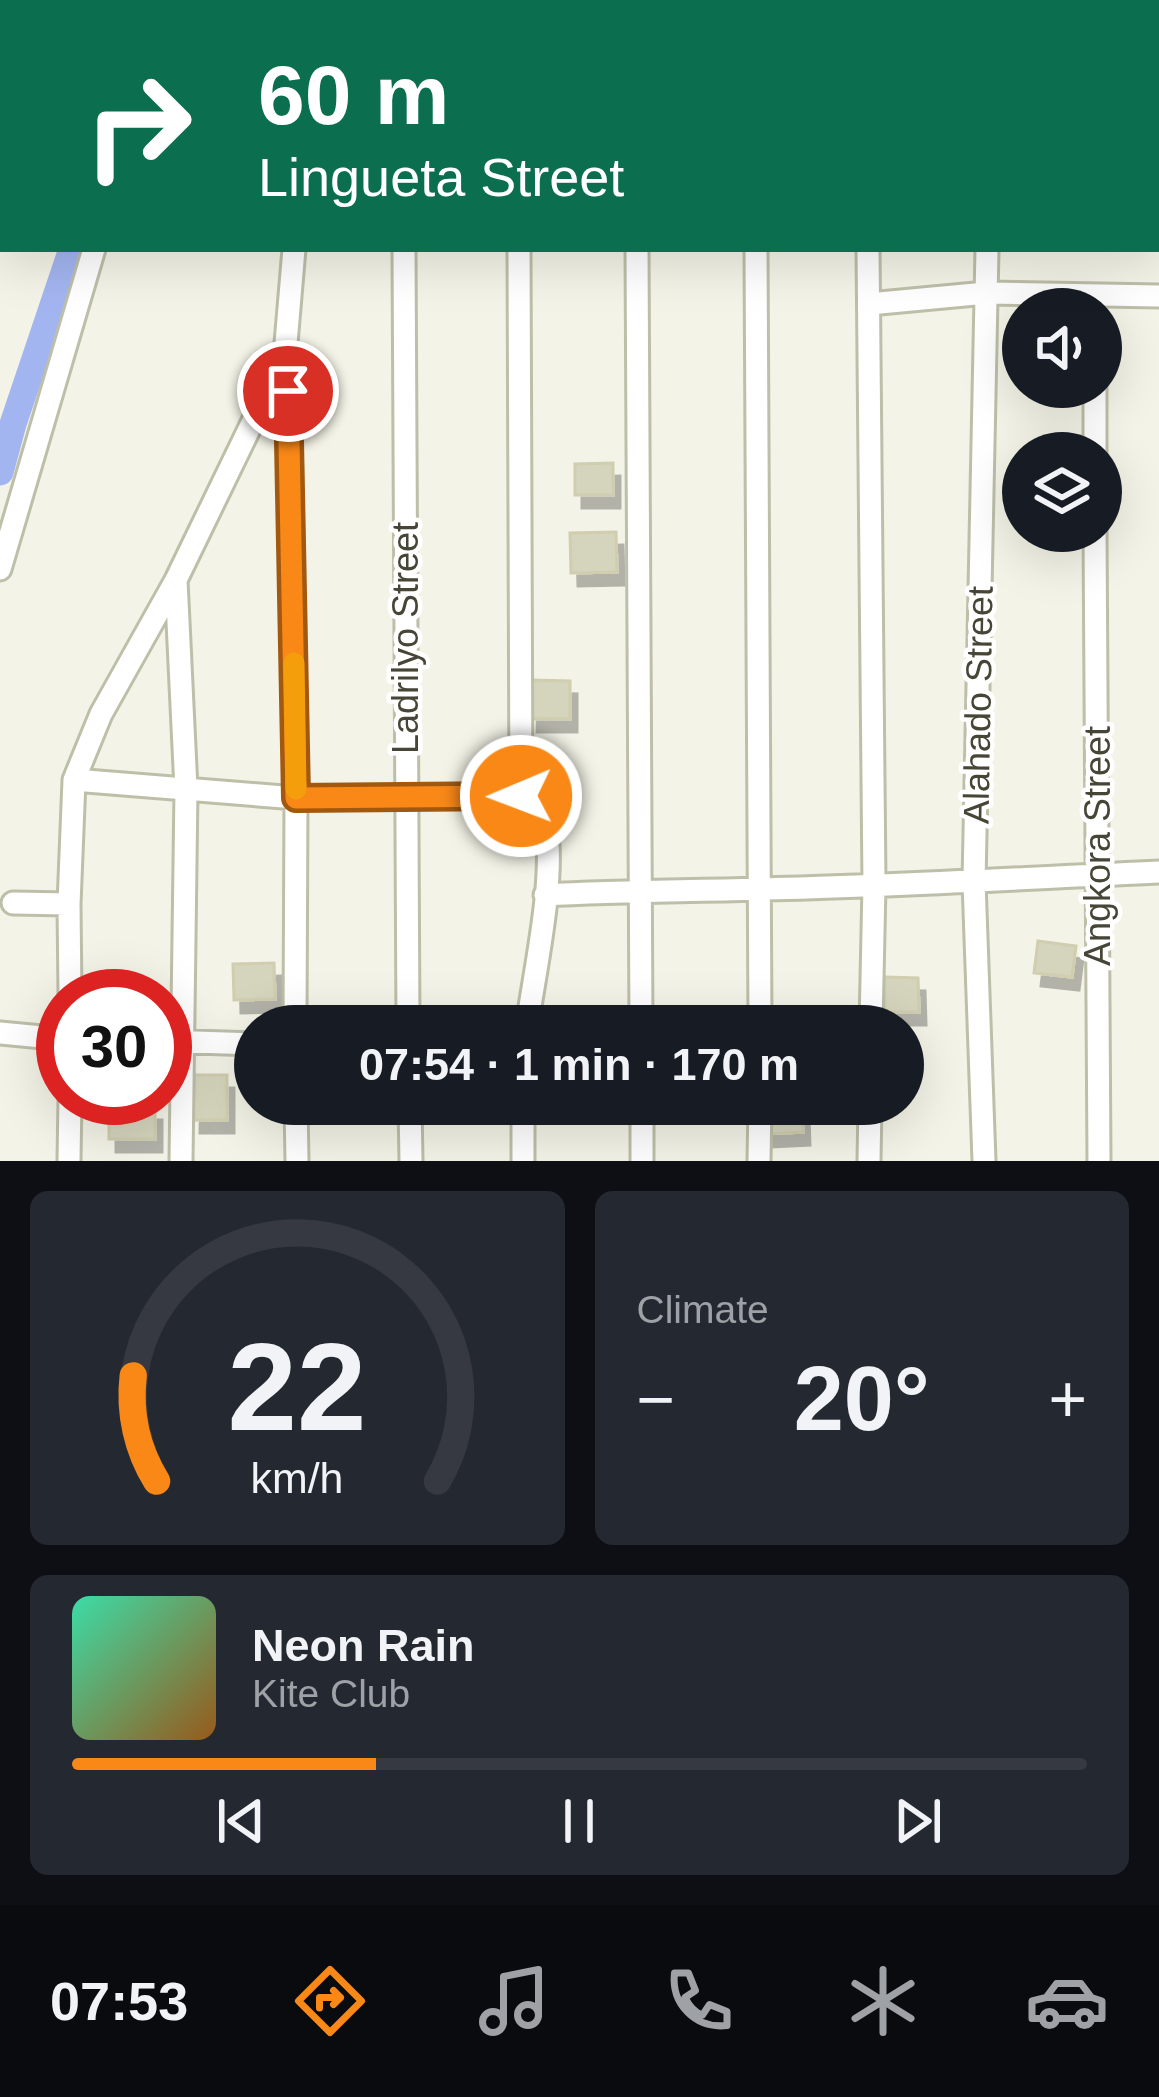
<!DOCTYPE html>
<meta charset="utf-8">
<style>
body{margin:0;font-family:Arial,sans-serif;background:#242831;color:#f1f3f6;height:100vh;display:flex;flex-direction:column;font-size:45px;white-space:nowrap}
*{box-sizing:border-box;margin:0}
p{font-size:39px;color:#9ea1a6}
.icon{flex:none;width:66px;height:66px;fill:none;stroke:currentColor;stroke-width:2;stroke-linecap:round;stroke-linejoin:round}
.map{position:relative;height:1161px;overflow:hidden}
.panel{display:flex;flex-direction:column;gap:30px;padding:30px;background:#0d0f14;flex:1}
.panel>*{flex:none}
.hud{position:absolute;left:0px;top:0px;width:1161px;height:252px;box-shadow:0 12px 48px #0002;background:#0b6e4f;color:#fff;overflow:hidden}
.controls{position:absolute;left:1002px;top:288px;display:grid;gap:24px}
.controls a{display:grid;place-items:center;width:120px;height:120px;border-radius:50%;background:#171b24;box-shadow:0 12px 48px #0002;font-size:60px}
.speed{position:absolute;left:36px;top:969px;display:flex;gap:24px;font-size:60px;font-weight:700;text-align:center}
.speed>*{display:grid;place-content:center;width:156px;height:156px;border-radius:50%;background:#171b24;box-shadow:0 12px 48px #0002;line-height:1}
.speed .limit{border:18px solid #d22;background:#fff;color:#111}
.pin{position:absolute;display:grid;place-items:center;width:102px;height:102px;color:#fff;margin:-51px;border:6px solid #fff;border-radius:50%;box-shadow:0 3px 12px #0007}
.me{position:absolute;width:132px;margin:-66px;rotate:269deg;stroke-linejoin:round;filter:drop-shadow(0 0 9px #0008)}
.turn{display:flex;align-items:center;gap:42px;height:252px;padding:0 60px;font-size:54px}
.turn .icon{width:156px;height:156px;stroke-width:2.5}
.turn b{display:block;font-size:84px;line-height:102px}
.big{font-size:90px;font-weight:600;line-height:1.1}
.panel .card{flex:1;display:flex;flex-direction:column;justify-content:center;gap:18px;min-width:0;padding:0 42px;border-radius:18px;background:#242831}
.panel .dial{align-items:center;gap:0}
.dial svg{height:312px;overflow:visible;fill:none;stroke:#363941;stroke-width:7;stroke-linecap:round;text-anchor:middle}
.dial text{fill:#f1f3f6;stroke:none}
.song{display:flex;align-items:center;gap:36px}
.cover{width:144px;height:144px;border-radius:18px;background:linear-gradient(135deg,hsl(160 70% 55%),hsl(30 70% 35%))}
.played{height:12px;border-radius:6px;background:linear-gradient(90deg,#f98817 30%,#363941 30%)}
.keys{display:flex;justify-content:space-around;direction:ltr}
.heat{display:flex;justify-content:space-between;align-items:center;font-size:66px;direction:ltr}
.panel .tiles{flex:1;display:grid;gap:30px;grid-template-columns:1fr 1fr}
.card:last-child{grid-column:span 2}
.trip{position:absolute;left:234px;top:1005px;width:690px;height:120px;border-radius:60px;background:#171b24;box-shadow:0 12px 48px #0002;font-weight:600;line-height:120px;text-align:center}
.tabs{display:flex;height:192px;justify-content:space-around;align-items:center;background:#090b0e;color:#9ea1a6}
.tabs .icon{width:84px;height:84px}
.tabs .current{color:#f98817}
.tabs b{font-size:54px;color:#f1f3f6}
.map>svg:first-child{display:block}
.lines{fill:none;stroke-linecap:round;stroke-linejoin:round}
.canal{stroke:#a3b5f0;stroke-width:27}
.building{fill:#d5d4bc;stroke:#d0ceaf;stroke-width:3;filter:url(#shadow)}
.minor-casing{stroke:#bebfa9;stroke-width:27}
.minor{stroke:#fff;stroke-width:21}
.route-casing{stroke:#a2580f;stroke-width:30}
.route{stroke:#f98817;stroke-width:21}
.slow{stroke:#f59e0b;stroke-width:21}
.labels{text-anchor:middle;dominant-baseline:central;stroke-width:9;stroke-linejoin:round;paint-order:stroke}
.street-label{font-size:36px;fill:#464536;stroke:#fff}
</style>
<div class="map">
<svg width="1159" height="1161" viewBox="0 0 1159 1161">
<defs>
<filter id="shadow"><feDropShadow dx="7" dy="13" stdDeviation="0" flood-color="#0004"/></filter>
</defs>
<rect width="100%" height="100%" fill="#f3f3e7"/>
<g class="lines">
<path class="canal" d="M149 3 152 0
M0 472 13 424 72 249"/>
</g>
<path class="building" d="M613 463V495H575V464Z
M616 532 617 572 571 573 570 533Z
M531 680 570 681V719H530Z
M1038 941 1076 946 1072 977 1034 973Z
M274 963 275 999 234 1000 233 964Z
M884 977 918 978 919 1012H885Z
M194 1075H227V1120H193Z
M802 1104 803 1132 765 1134 764 1106Z
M109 1107H155V1139H109Z"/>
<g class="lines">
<g class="minor-casing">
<path id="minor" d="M753 0V3
M863 0V3
M980 0V3
M1093 0V3
M176 3 179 0
M661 3 716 0
M1158 183H1159
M404 249 408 1026
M519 249 521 796
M637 249 641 1026
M756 249 760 1026
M868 249 874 885 871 1026
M869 304 986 293 1159 296
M285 356 290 427 296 798 295 1026
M1095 387V453
M1095 531 1099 1161
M0 569 94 249
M176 580 186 789 181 1161
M74 780 296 798 521 796C531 804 542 812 545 824 557 871 534 975 527 1026
M545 895C618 891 691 891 765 889 896 886 1028 878 1159 872
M13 903 69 904
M70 996 69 904 74 780 101 714 176 580 285 355 294 249
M0 1033 63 1039
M165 1041 255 1044
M296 1104 297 1161
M410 1104 411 1161
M523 1104V1161
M642 1104V1161
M69 1161 70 1098
M759 1161 760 1104
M869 1161 870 1104
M984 1161 974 882 987 249"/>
</g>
<use href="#minor" class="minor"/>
</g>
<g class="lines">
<g class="route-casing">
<path id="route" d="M288 391 296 798 521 796"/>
</g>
<use href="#route" class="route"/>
<path class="slow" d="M294 663 296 789"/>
</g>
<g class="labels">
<g class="street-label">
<text transform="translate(405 638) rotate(-90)">Ladrilyo Street</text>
<text transform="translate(978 705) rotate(-89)">Alahado Street</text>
<text transform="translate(1097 846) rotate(-90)">Angkora Street</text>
</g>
</g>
</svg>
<div class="controls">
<a><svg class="icon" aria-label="sound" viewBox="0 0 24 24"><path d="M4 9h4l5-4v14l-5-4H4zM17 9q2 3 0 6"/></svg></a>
<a><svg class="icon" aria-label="layers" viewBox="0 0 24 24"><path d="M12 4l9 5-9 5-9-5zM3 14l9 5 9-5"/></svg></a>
</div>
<div class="speed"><div class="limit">30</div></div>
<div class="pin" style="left:288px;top:391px;background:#d93025"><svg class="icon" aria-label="arrive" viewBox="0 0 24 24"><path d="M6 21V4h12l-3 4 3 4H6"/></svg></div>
<svg class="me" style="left:521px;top:796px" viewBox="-20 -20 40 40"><circle r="17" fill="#f98817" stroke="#fff" stroke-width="3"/><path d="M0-11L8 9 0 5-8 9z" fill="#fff"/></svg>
<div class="trip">07:54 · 1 min · 170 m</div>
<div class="hud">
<div class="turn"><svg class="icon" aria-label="right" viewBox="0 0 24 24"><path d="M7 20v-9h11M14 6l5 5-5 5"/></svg><div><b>60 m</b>Lingueta Street</div></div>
</div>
</div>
<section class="panel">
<div class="tiles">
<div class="card dial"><svg viewBox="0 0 100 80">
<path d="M14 69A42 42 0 1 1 86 69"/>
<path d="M14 69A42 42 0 0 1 8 42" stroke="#f98817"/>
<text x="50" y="56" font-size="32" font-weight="700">22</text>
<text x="50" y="72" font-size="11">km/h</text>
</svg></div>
<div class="card"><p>Climate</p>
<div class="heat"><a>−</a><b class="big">20°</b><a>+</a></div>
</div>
<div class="card">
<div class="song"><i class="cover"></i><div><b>Neon Rain</b><p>Kite Club</p></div></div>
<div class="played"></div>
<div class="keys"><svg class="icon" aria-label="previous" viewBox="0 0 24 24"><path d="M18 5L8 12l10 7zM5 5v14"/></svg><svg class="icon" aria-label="pause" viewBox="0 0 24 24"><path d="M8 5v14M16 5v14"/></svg><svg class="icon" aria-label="next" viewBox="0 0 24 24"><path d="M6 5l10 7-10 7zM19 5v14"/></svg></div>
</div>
</div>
</section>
<nav class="tabs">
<b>07:53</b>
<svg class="icon current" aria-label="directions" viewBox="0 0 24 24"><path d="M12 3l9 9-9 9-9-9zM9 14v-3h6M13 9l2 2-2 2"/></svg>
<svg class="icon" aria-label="music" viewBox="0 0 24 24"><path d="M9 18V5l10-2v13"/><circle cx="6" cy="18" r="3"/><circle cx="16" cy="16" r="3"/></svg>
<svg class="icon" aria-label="phone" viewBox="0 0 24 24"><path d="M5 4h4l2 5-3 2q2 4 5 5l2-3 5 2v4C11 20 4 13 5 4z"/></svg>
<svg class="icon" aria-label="climate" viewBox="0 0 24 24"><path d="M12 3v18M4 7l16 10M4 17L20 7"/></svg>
<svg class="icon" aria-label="car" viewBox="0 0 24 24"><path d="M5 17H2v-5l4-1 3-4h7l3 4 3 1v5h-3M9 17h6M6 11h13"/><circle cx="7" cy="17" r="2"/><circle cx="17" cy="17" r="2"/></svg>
</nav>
